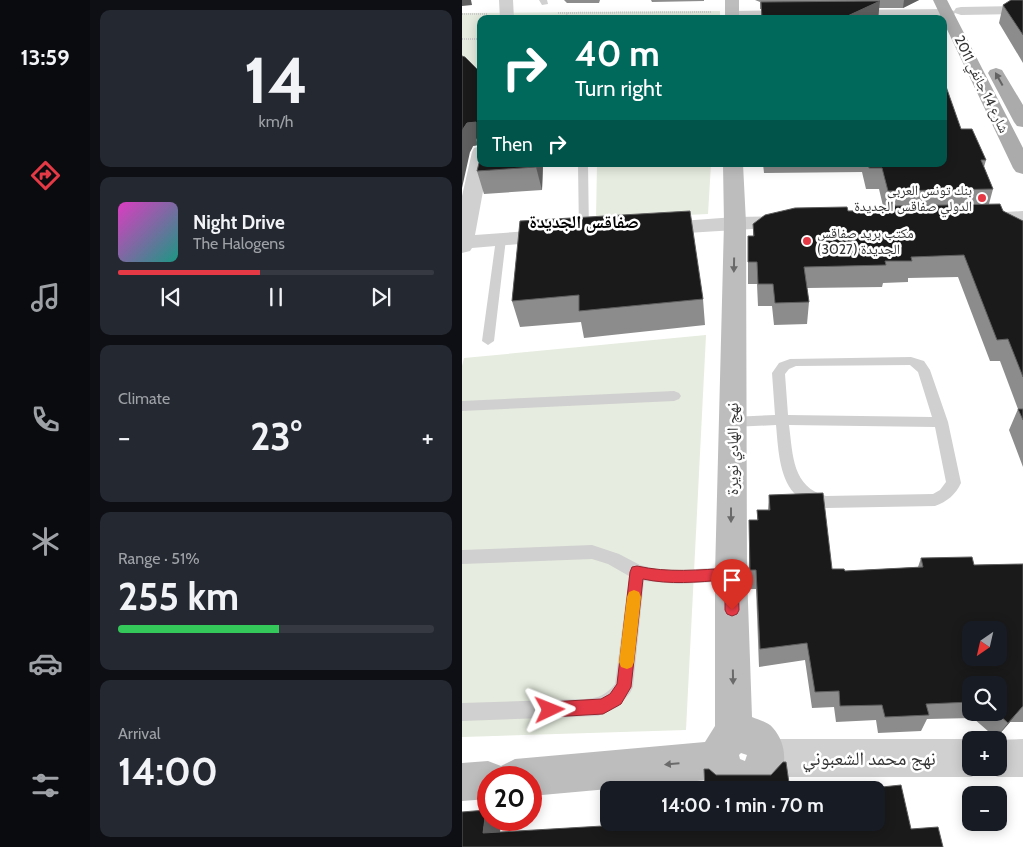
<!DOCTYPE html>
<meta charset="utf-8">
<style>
body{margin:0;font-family:Cabin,"Noto Naskh Arabic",sans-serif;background:#242831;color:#f1f3f6;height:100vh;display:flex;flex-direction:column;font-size:19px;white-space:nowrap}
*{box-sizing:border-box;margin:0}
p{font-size:16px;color:#9ea1a6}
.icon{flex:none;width:28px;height:28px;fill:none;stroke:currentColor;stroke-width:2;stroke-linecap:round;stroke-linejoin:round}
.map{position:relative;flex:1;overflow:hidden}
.drawer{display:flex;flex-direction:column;gap:10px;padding:10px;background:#0d0f14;width:372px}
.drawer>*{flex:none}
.guide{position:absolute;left:15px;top:15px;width:470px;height:152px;border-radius:10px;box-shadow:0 2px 12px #0003;background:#00695c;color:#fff;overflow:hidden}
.needle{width:32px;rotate:214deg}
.controls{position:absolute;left:500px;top:621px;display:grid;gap:10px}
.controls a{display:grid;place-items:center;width:45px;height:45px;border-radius:10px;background:#171b24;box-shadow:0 2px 12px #0003;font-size:25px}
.speed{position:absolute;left:15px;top:766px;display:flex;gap:10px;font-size:25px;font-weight:700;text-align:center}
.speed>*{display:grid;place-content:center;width:65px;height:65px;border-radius:50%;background:#171b24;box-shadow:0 2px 12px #0003;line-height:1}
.speed .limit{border:8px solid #d22;background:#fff;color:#111}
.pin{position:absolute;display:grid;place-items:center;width:42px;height:42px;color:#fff;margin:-51px -21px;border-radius:50% 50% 50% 0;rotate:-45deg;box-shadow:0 0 5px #0007}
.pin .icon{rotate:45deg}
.me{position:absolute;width:55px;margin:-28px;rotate:88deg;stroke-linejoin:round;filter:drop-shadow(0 0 4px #0008)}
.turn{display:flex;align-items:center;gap:18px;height:105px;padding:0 15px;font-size:22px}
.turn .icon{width:65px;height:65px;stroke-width:2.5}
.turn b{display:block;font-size:35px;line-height:42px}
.then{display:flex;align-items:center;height:48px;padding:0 15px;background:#0003;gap:10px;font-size:19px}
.big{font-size:38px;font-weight:700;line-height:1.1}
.drawer .card{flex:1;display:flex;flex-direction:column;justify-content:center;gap:8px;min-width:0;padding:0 18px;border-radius:10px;background:#242831}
.drawer .dial{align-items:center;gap:0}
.dial b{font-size:65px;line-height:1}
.song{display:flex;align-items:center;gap:15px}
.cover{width:60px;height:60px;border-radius:8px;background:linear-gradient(135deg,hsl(310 70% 55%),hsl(170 70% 35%))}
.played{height:5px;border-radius:2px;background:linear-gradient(90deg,#e63946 45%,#363941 45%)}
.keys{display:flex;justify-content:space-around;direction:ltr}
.heat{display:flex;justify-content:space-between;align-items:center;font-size:28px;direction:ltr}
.charge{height:8px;border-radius:4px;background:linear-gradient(90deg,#34c759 51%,#363941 0)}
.trip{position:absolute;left:138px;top:781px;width:285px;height:50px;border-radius:10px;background:#171b24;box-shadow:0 2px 12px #0003;font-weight:700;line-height:50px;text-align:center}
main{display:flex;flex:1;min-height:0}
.tabs{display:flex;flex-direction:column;width:90px;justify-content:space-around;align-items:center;background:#090b0e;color:#9ea1a6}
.tabs .icon{width:35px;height:35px}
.tabs .current{color:#e63946}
.tabs b{font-size:22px;color:#f1f3f6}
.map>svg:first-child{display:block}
.green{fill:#e6ecdf}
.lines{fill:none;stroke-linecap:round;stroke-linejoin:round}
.path{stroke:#cdcdcd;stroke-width:2;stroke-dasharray:1 1;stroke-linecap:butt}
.lane{fill:#d0d0d0;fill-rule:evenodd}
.street{fill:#d0d0d0;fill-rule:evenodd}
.secondary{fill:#bdbdbd;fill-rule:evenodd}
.primary{fill:#ababab;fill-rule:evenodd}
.wall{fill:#8c8c8c;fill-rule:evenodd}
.shaded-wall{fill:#5f5f5f}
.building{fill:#1a1a1a;stroke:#5f5f5f;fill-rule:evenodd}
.oneway{fill:#636363}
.oneway2{fill:#6a6a6a}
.route{fill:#e63946;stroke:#96252e}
.slow{fill:#f59e0b}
.poi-dot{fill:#e63946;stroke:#fff;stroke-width:2}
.labels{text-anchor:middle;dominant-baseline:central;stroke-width:5;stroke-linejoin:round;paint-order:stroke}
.far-street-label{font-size:14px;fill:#333;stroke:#fff}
.far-poi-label{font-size:14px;fill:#333;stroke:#fff;text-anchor:end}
.street-label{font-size:16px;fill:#333;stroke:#fff}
.far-district-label{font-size:18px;font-weight:bold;fill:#000;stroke:#fff}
.near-street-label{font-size:19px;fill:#333;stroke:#fff}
</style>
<main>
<nav class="tabs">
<b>13:59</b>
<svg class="icon current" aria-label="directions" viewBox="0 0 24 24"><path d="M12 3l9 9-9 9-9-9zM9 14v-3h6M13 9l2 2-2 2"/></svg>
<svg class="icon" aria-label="music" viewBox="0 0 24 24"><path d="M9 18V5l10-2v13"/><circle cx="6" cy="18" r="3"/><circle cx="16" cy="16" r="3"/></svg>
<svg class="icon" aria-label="phone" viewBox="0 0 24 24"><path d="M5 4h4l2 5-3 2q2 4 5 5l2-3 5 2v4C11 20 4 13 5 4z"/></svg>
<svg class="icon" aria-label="climate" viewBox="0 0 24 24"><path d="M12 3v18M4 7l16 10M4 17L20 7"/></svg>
<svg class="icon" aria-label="car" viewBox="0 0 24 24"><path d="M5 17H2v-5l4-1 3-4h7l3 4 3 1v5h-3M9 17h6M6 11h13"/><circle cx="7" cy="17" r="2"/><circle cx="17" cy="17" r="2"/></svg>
<svg class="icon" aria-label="filters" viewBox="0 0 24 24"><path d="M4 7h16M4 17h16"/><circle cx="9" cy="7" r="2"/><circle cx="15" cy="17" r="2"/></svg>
</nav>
<section class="drawer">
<div class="card dial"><b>14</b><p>km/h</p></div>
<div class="card">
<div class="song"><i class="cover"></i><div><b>Night Drive</b><p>The Halogens</p></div></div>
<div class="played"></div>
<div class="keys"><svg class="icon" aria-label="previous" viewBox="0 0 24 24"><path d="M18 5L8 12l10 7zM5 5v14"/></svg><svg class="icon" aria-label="pause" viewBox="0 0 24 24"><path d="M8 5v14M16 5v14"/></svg><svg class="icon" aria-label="next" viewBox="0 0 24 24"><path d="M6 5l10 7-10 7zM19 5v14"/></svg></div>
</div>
<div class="card"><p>Climate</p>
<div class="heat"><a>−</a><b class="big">23°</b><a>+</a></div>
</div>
<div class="card"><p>Range · 51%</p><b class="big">255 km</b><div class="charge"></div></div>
<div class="card"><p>Arrival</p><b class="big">14:00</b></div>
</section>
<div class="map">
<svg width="561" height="847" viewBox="0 0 561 847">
<rect width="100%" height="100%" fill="#fff"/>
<path class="green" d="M258 11V19H19V68H0V13Z
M135 164H249L246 214 134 219Z
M244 335 224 730 0 737V366L2 358Z"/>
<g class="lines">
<path class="path" d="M96 13 250 12
M0 14H25
M103 19 106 13
M0 39H19"/>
<path class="lane" d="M77 0H85L86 4 80 5Z
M116 164H126L127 233 122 236 117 233Z
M39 236 44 239 32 341 26 345 20 341 34 239Z
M449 357 462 361 468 370 486 422 499 483C494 494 485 502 473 506L364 508C353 505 340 502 332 493 317 477 316 446 314 425L270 427 265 426 263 422 265 418 270 417 313 415 310 373 317 363 328 359ZM448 365 456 372 470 417 326 415 323 374 327 369 334 366ZM327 425 473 427 484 482 478 490 471 494 364 496C330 487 331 455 327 425Z
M212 391 217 393 219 396 217 399 212 401 0 411V401Z
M130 545 157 554 178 565 194 569 217 570 269 567 275 569 277 574 275 579 269 581 217 584 182 581 171 687 168 693 156 707 136 716 0 721V703L123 699C137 698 144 695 153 684L167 576 146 564 130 559 0 564V550Z"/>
<path class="street" d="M37 0H51L52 19H38Z
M561 6V14L499 15 493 13 491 16 486 17 380 18 375 17 373 14 375 11 380 10 486 9 492 11 494 8 499 7Z
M337 10 342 11 344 14 342 17 268 19 263 15 265 12 270 11Z
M19 146V164H26L13 235 95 229 103 230 106 235 103 240 10 248 8 251 0 253V196L10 152 12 148Z
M561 211V223L515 224 508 222 505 218 508 214Z
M332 216 339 218 343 222 339 226 192 235 184 234 181 229 184 224 192 223 273 217Z
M304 739H509L512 740H509V768H536V740H533L561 739V777H536L522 771 509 777H304L291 771 285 758 291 745Z"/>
<path class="secondary" d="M263 0H277V19H263Z
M261 164H281L284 223 285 574 290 717C297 720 306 722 311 728 327 746 326 775 307 790H255L246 780 69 796V778H26V799L0 801V763L26 761 39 766 53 759 243 742 253 726V574L262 223ZM279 753 285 755 283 761 278 759 277 755Z"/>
<path class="primary" d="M471 0H485L561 148V174L554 172 551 168Z
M534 68 540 70 561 105V127L555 126 552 122 526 73 528 70Z"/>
</g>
<path class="wall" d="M102 0H138L137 3H105Z
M189 0H242V1L190 2Z
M293 0H457L441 8H417L416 19H299V9H298V2Z
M561 0V63L537 23 541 5Z
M19 69V164H81L80 190 22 194 15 171 19 155 16 145 11 146 8 152 16 70Z
M499 129 524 160 522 167 531 189 527 204 561 221V467L547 430 556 409 538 361H528L496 277 446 278V282L421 283 420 287 345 288 347 302 345 324 312 325 310 306H296L295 284H286V236H291V224L386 211 422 210 417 189H404L400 172 302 173 301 164H481Z
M58 221 241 299 243 325 122 338 119 322 58 327 50 301Z
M307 495 370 569 383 571 456 567 459 558 512 565 561 564V722H548L534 738 511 718 465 719 459 731 416 733 414 720 374 722 372 707 350 708 343 660 297 667 294 589H287V520H295V510H306ZM509 685 536 712H509Z"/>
<path class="shaded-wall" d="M0 0H9L10 5 0 6Z
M442 0H457L441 8Z
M418 1 416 19H379Z
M14 122V139L16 145 11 146 8 152 0 188V134L1 129 5 123Z
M74 164H81L80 190 74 167Z
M560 706 548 722 534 738 546 723Z
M24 810 26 812V820H34L39 825 36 847 21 833Z"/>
<path class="building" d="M549 0H561V35L541 5Z
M418 1 379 19H300L299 2Z
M0 56 3 57 16 70 19 69V139H14V122L5 123 1 129 0 134Z
M481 78 499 129H510L524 160H519L531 189 426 191 420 168H407L406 164H481Z
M19 155V164H74V167L15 171Z
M538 204 541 211 561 221V377L546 339 535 340 502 255 449 257 450 261H423L424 265 342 267 347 302 313 303 311 284H296L295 262H286V236H292L291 224 303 215 333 208 385 207 386 211 431 210 430 206Z
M228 211 241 299 117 311V295L50 301 58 221Z
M556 409H561V420Z
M361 493 370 569H382L383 571 461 567 459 558 510 557 512 565 561 564V706L546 723 534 712H536V685H509V702L464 704 467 715 423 717 420 705 378 706 377 691 353 692 345 643 298 649 294 570H288L287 520H296L295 510H308L307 495ZM509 630H536V658H509Z
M321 762H324L328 790H243L242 769H247L254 775H309Z
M439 785 449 829 476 827 481 847H0V812L24 810 21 833 209 822H414V790H391Z"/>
<defs><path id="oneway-solid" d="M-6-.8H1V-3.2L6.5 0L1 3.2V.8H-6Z" transform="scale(1.25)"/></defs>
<use class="oneway" href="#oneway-solid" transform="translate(537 79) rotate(-119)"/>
<g class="oneway2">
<use href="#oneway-solid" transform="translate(272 265) rotate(91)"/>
<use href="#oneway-solid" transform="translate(269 515) rotate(90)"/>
<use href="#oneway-solid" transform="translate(271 677) rotate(89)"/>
<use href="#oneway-solid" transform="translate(210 764) rotate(175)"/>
</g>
<path class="route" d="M175 566C206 573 237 570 269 568L274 569 276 574 277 610 275 614 270 616 265 614 263 610V580C235 582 208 585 181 579L169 687 159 704 141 714 88 717 83 715 81 710 83 704 88 702 139 699 148 694 155 684 168 572 170 567Z"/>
<path class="slow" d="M172 590 177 592 179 597 172 662 170 667 165 669 159 667 157 662 165 597 167 592Z"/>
<g class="poi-dot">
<circle cx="520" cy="198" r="5"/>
<circle cx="345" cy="241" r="5"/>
</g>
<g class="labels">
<g class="far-street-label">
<text transform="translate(520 84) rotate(64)">شارع 14 جانفي 2011</text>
</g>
<g class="far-poi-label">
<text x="510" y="190">بنك تونس العربي<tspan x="510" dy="16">الدولي صفاقس الجديدة</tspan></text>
<text x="355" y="233" text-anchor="start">مكتب بريد صفاقس<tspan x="355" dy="16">الجديدة (3027)</tspan></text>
</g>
<g class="street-label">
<text transform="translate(270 449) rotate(-90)">نهج الهادي نويرة</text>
</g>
<g class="far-district-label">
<text x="122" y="222">صفاقس الجديدة</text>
</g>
<g class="near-street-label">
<text x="407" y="758">نهج محمد الشعبوني</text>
</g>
</g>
</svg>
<div class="controls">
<a><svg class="needle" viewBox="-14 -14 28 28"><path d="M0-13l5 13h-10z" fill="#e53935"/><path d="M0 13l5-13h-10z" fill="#9ea1a6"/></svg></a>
<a><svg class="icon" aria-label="search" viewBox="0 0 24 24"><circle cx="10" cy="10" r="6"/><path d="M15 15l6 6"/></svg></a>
<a>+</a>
<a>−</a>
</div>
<div class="speed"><div class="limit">20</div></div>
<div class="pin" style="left:270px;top:610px;background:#d93025"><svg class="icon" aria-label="arrive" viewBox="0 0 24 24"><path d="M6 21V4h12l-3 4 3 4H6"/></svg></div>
<svg class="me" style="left:88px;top:710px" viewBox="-20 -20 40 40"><path d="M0-17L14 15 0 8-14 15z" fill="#e63946" stroke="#fff" stroke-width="4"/></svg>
<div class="trip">14:00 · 1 min · 70 m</div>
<div class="guide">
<div class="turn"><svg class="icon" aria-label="right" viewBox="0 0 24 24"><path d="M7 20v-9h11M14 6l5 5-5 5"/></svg><div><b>40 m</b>Turn right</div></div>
<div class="then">Then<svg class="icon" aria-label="right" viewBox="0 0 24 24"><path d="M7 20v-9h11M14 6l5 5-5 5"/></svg></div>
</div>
</div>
</main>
